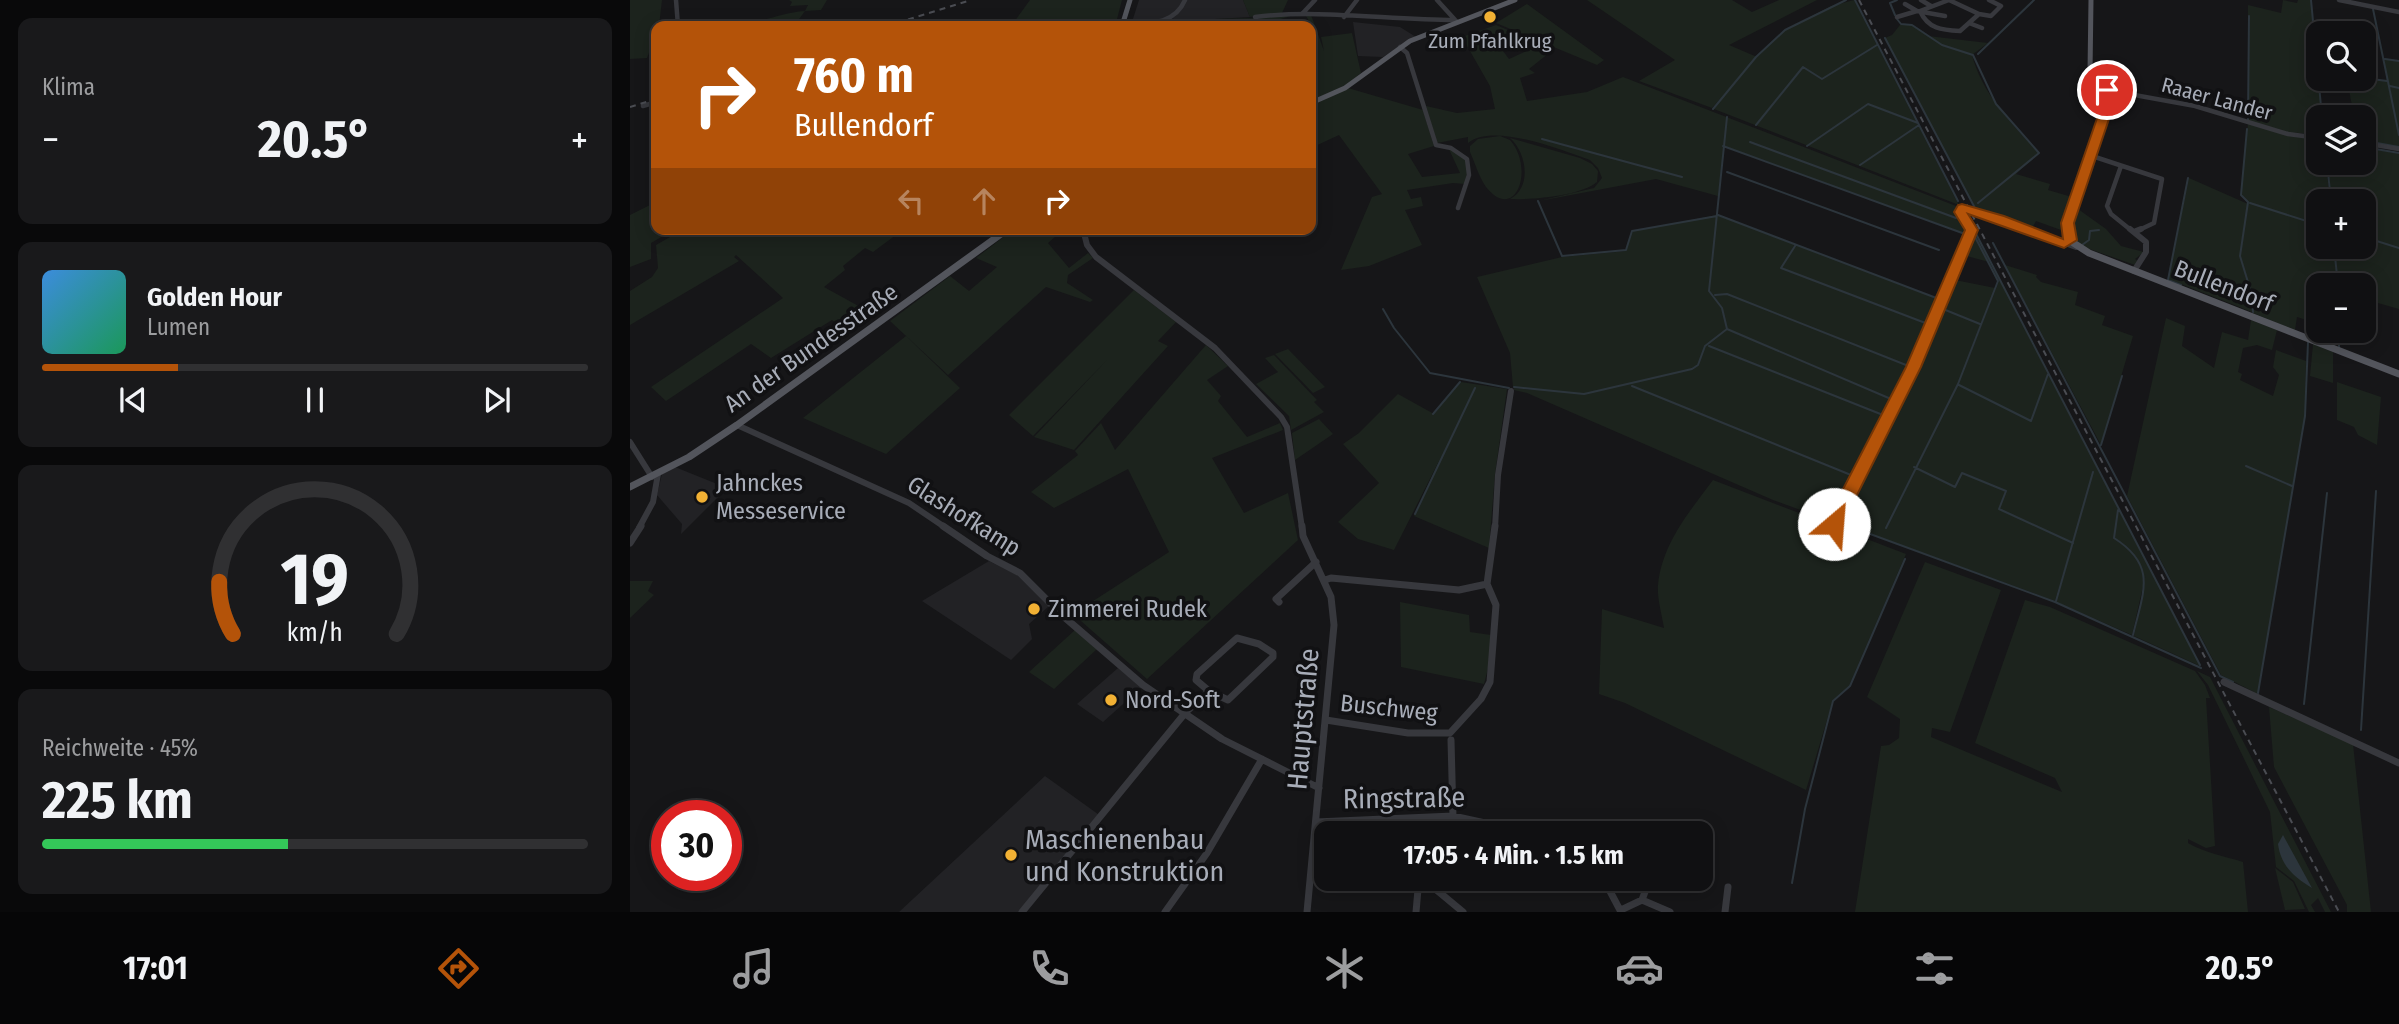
<!DOCTYPE html>
<html lang="de">
<meta charset="utf-8">
<style>
body{margin:0;font-family:"Fira Sans Condensed",sans-serif;background:#19191b;color:#f1f3f6;height:100vh;display:flex;flex-direction:column;font-size:26px;white-space:nowrap}
*{box-sizing:border-box;margin:0}
p{font-size:23px;color:#9c9d9f}
.icon{flex:none;width:38px;height:38px;fill:none;stroke:currentColor;stroke-width:2;stroke-linecap:round;stroke-linejoin:round}
.map{position:relative;flex:1;overflow:hidden}
.drawer{display:flex;flex-direction:column;gap:18px;padding:18px;background:#09090a;width:630px}
.drawer>*{flex:none}
.guide{position:absolute;left:21px;top:21px;width:665px;height:214px;border-radius:14px;box-shadow:0 4px 18px #0003,0 0 0 2px #303032;background:#b45309;color:#fff;overflow:hidden}
.tools{position:absolute;left:1676px;top:21px;display:grid;gap:14px}
.tools a{display:grid;place-items:center;width:70px;height:70px;border-radius:14px;background:#101012;box-shadow:0 4px 18px #0003,0 0 0 2px #303032;font-size:35px}
.speed{position:absolute;left:21px;top:800px;display:flex;gap:14px;font-size:35px;font-weight:700;text-align:center}
.speed>*{display:grid;place-content:center;width:91px;height:91px;border-radius:50%;background:#101012;box-shadow:0 4px 18px #0003,0 0 0 2px #303032;line-height:1}
.speed .limit{border:10px solid #d22;background:#fff;color:#111}
.pin{position:absolute;display:grid;place-items:center;width:60px;height:60px;color:#fff;margin:-30px;border:4px solid #fff;border-radius:50%;box-shadow:0 2px 7px #0007}
.me{position:absolute;width:77px;margin:-38px;rotate:27deg;stroke-linejoin:round;filter:drop-shadow(0 0 5px #0008)}
.turn{display:flex;align-items:center;gap:24px;height:147px;padding:0 28px;font-size:32px}
.turn .icon{width:91px;height:91px;stroke-width:2.5}
.turn b{display:block;font-size:49px;line-height:60px}
.lanes{display:flex;align-items:center;height:66px;padding:0 28px;background:#0003;justify-content:center;gap:35px;direction:ltr}
.lanes .off{opacity:.35}
.big{font-size:52px;font-weight:700;line-height:1.1}
.drawer .tile{flex:1;display:flex;flex-direction:column;justify-content:center;gap:10px;min-width:0;padding:0 24px;border-radius:14px;background:#19191b}
.drawer .dial{align-items:center;gap:0}
.dial svg{height:182px;overflow:visible;fill:none;stroke:#303032;stroke-width:7;stroke-linecap:round;text-anchor:middle}
.dial text{fill:#f1f3f6;stroke:none}
.song{display:flex;align-items:center;gap:21px}
.cover{width:84px;height:84px;border-radius:10px;background:linear-gradient(135deg,hsl(210 70% 55%),hsl(150 70% 35%))}
.played{height:7px;border-radius:4px;background:linear-gradient(90deg,#b45309 25%,#303032 25%)}
.keys{display:flex;justify-content:space-around;direction:ltr}
.heat{display:flex;justify-content:space-between;align-items:center;font-size:38px;direction:ltr}
.charge{height:10px;border-radius:5px;background:linear-gradient(90deg,#34c759 45%,#303032 0)}
.trip{position:absolute;left:684px;top:821px;width:399px;height:70px;border-radius:14px;background:#101012;box-shadow:0 4px 18px #0003,0 0 0 2px #303032;font-weight:700;line-height:70px;text-align:center}
.tabs{display:flex;height:112px;justify-content:space-around;align-items:center;background:#060607;color:#9c9d9f}
.tabs .icon{width:49px;height:49px}
.tabs .selected{color:#b45309}
.tabs b{font-size:32px;color:#f1f3f6}
main{display:flex;flex:1;min-height:0}
.map>svg:first-child{display:block}
.built{fill:#222225}
.green{fill:#1c231d}
.water{fill:#2c353c}
.lines{fill:none;stroke-linecap:round;stroke-linejoin:round}
.stream{stroke:#2c353c;stroke-width:2}
.minor-far2{stroke:#37383d;stroke-width:4.5}
.minor-far1{stroke:#37383d;stroke-width:6}
.minor{stroke:#37383d;stroke-width:7}
.major-far1{stroke:#53555c;stroke-width:5}
.major{stroke:#53555c;stroke-width:7}
.rail{stroke:#4a4c52;stroke-width:2;stroke-dasharray:6 5;stroke-linecap:butt}
.route{fill:#b45309;stroke:#753606;stroke-width:2}
.poi-dot{fill:#f2b134;stroke:#111113;stroke-width:2.5}
.labels{text-anchor:middle;dominant-baseline:central;stroke-width:7;stroke-linejoin:round;paint-order:stroke}
.far-poi-label{font-size:21px;fill:#a8adb8;stroke:#111113}
.far-street-label{font-size:21px;fill:#a8adb8;stroke:#111113}
.street-label{font-size:24px;fill:#a8adb8;stroke:#111113}
.poi-label{font-size:24px;fill:#a8adb8;stroke:#111113;text-anchor:start}
.near-street-label{font-size:28px;fill:#a8adb8;stroke:#111113}
.near-poi-label{font-size:28px;fill:#a8adb8;stroke:#111113;text-anchor:start}
</style>
<main>
<section class="drawer">
<div class="tile"><p>Klima</p>
<div class="heat"><a>−</a><b class="big">20.5°</b><a>+</a></div>
</div>
<div class="tile">
<div class="song"><i class="cover"></i><div><b>Golden Hour</b><p>Lumen</p></div></div>
<div class="played"></div>
<div class="keys"><svg class="icon" aria-label="previous" viewBox="0 0 24 24"><path d="M18 5L8 12l10 7zM5 5v14"/></svg><svg class="icon" aria-label="pause" viewBox="0 0 24 24"><path d="M8 5v14M16 5v14"/></svg><svg class="icon" aria-label="next" viewBox="0 0 24 24"><path d="M6 5l10 7-10 7zM19 5v14"/></svg></div>
</div>
<div class="tile dial"><svg viewBox="0 0 100 80">
<path d="M14 69A42 42 0 1 1 86 69"/>
<path d="M14 69A42 42 0 0 1 8 46" stroke="#b45309"/>
<text x="50" y="56" font-size="32" font-weight="700">19</text>
<text x="50" y="72" font-size="11">km/h</text>
</svg></div>
<div class="tile"><p>Reichweite · 45%</p><b class="big">225 km</b><div class="charge"></div></div>
</section>
<div class="map">
<svg width="1769" height="912" viewBox="0 0 1769 912">
<rect width="100%" height="100%" fill="#161618"/>
<path class="built" d="M509 0H613L620 17 552 21 540 18 502 22Z
M723 22 770 27 786 37 753 57 728 56Z
M45 467 97 488 51 534 52 524 27 495 32 474Z
M359 561 387 575 419 606 399 624 402 639 381 660 292 601Z
M488 668 512 687 473 722 447 704Z
M415 776 472 817 395 912H269Z"/>
<path class="green" d="M0 0H32L29 26H26V34L17 58 0 59Z
M159 0H197L191 10 175 11 164 26H127L132 20C147 17 158 12 175 11L178 5 160 6 162 2Z
M400 0H492L486 23 381 26Z
M613 0H658L652 13 620 17Z
M957 0H1102L1122 12 1149 0H1187L1099 45 1127 57 1155 30 1201 6 1224 0 1329 205 1084 109 1100 88 1082 108 1009 81 1045 60Z
M1653 0 1667 3 1668 0H1681L1692 117H1689V135L1659 132 1618 121V5L1651 13Z
M897 4 974 60 967 65 866 23Z
M660 13 681 15 694 51 691 37 722 33 731 73 718 84 681 101V26H677L681 24 676 16 664 15 631 25 627 17Z
M626 18 631 26H502L541 20Z
M1280 24 1298 36 1358 43 1342 55C1352 94 1382 124 1409 153L1386 174 1420 184 1418 190 1442 197 1431 230 1406 221 1401 230 1346 210 1255 38 1262 35 1270 25Z
M866 25 902 40 873 51 879 59 912 44 924 49 899 69 905 73 890 78 897 101 957 92 993 77 1326 206 1327 215 1337 228 1336 234 1094 146 1088 196 1026 179 909 201 964 188 972 178 968 168 960 160C931 150 863 122 838 143V137L807 143 796 106 827 113 865 109 860 86 832 37Z
M1754 59 1769 61V147L1734 141V117H1724L1717 79 1734 78 1757 81Z
M718 88 793 110 804 146 778 154 792 177 830 173 818 147 835 156 838 169 835 184 823 183 777 190 781 199 791 197 793 206 775 210 792 245 739 266 711 270 742 197 752 194 709 135 681 148V106Z
M1618 123 1689 138V163H1696L1700 201H1689V247H1734V201H1701L1697 163H1734V147L1769 154V309L1734 299V285H1708L1706 272 1707 285H1689V324L1667 317 1665 330 1623 313 1624 296 1622 312 1538 279 1559 178 1618 204 1611 195Z
M870 136 880 140C905 168 886 224 856 187 849 177 845 163 840 152V146L848 139Z
M880 138 950 158 962 164 968 171 967 182C951 196 901 200 880 199 902 188 897 153 880 138Z
M26 202V229H45L21 243V259L0 267V215Z
M1448 209 1476 229 1491 246 1514 252 1505 259 1508 261 1505 265 1451 246 1453 244 1450 245 1440 232Z
M1087 215 1165 244 1151 268 1166 245 1309 299 1262 399 1207 502 1210 506 1204 520H1198L1143 500 897 393 884 390V388L904 390 883 387 880 353 847 277 932 257 996 251 1003 231Z
M1342 227 1488 508 1484 538 1489 509 1570 666 1504 636 1516 573 1502 635 1426 602 1457 494 1425 601 1213 524 1210 519 1286 369 1325 280 1365 288 1331 377 1369 281 1359 262 1333 255 1343 233Z
M54 229H274L243 252 235 248 213 266 215 270 194 287 234 309 209 325 202 320 141 358 121 344 36 401 21 387 153 298 106 255 104 257 109 261 0 325V291L22 277 28 268 26 245Z
M384 229H411L426 236 418 243 439 268 458 253 463 258 438 275 437 283 463 300 460 302 416 287 318 375 260 321 320 276 339 291 367 267 346 258Z
M1375 265 1407 275 1406 277 1411 282 1448 292 1445 305 1475 316 1472 325 1503 336 1471 445Z
M504 290 546 322 528 341 538 346 444 450 404 437 478 359 403 436 379 415Z
M1536 318 1555 326 1552 346 1584 368 1592 332 1618 340 1621 320 1647 330 1642 350 1627 345 1613 348 1608 372 1612 374 1610 380 1643 396 1649 375 1643 367 1646 350 1676 361 1675 415 1628 694 1591 675 1497 496Z
M276 336 330 388 256 454 173 418Z
M1683 344 1703 352V383L1680 376Z
M576 345 598 366 577 380 591 396 588 401 617 437 650 423 653 430 582 458 614 513 658 493 668 540 517 679 443 614 539 552 498 469 424 508 401 492 448 455 445 451 471 423 485 450Z
M658 349 695 387 683 393 645 354Z
M644 355 687 400 684 402 694 412 661 430 659 416 626 384 648 372 635 358Z
M831 382 877 389 865 474 859 548 784 516 811 457 764 550 728 539 708 522 749 483 713 444 729 433 768 394 804 414Z
M1707 382 1751 397 1747 445 1728 435 1724 427 1707 420Z
M689 419 703 434 665 460 662 433Z
M1083 480 1276 554 1219 686 1203 700 1176 790 995 703 969 694 972 609 1034 628C1032 615 1027 599 1028 585 1032 544 1059 512 1083 480Z
M1295 562 1371 590 1320 732 1302 728 1301 737 1432 792 1425 778 1345 743 1395 600 1420 607 1565 671 1575 685 1580 698H1576L1585 846 1576 848 1558 839V843C1575 853 1594 856 1613 862L1618 912H1225L1251 746 1259 745 1269 738 1270 719 1237 697Z
M0 581H23L18 591 24 595 0 618Z
M770 602 839 615 840 632 861 635 860 661 854 684 771 667Z
M445 630 467 649 424 689 399 672Z
M1567 671 1580 677 1701 912H1695L1688 898 1681 905 1685 912H1679L1664 881 1646 867 1640 812 1578 685Z
M1639 707 1723 744 1741 912H1717V905L1644 767Z
M1645 868 1663 882 1675 909 1655 910Z"/>
<path class="water" d="M1653 835 1682 888C1664 877 1651 866 1648 844Z"/>
<g class="lines">
<path class="stream" d="M1225 0 1328 201
M1681 0 1692 117
M1743 9 1769 135
M1265 15 1260 3 1267 0
M1267 19 1271 24 1282 25 1312 45 1343 55 1366 104 1409 153 1348 203
M1255 38 1346 210
M1348 54 1404 0
M1755 59 1769 61
M1734 78 1757 81
M1760 86 1769 88
M1083 109 1126 57 1155 30 1216 0
M1618 120 1619 16
M1126 125 1173 67 1192 79 1247 45
M1617 129 1611 195 1618 202 1610 256 1621 292 1623 312
M912 139 1052 177
M1736 141 1769 147
M1120 142 1326 218
M1093 146 1335 234
M1177 146 1238 104 1288 123
M1734 147 1769 153
M1697 163 1701 201
M1230 165 1289 125
M1097 172 1309 250
M908 201 932 256 996 250 1002 231 1087 216
M1620 203 1689 225
M1326 211 1334 221
M1088 215 1309 299
M1343 228 1570 665
M1734 237 1769 248
M1363 243 1590 676 1603 682
M1452 245 1459 240 1460 231 1469 230
M1165 246 1151 268 1298 324
M1704 247 1708 285
M1324 281 1286 369 1210 519 1213 524 1425 602 1571 668
M1551 285 1538 280 1558 178
M1085 295 1097 294 1276 365
M753 309 764 328 800 373 879 388
M1313 309 1350 324
M1097 329 1261 399
M1709 331V348
M1079 346 1253 415
M1269 384 1290 342
M1329 385 1401 421 1418 374
M1002 386 1221 475
M884 387 954 394 1062 369 1068 365 1075 346 1097 329 1092 308 1079 291 1097 117
M803 414 830 382
M1471 445 1492 376
M1616 466 1662 486
M1284 467 1325 487 1332 473 1376 491 1369 509 1443 543
M1208 503 1255 414
M1488 510 1484 538C1528 566 1513 592 1503 635
M785 514 845 388
M1256 528 1328 384 1368 281 1344 235
M1426 601 1463 472
M1628 693 1675 416 1678 342
M1674 704 1697 493
M1731 730 1746 491
M1162 883 1175 809 1203 701 1220 686 1275 559"/>
<path class="minor-far2" d="M46 0 48 26
M807 0 827 22
M1291 0 1301 6
M1319 0 1349 14 1330 31C1312 30 1298 29 1290 11Z
M1709 0 1769 12
M1275 4 1287 11
M672 14 685 0
M1349 14 1361 16 1371 6 1359 0
M625 17C691 9 758 20 825 20
M714 17 727 0
M1267 17 1287 11 1315 16
M1339 23 1352 28
M493 24C517 23 544 26 555 0
M770 47 777 53 806 145 821 148 837 159 839 175 828 208
M1477 90 1565 106 1658 134 1689 138
M13 106 26 102
M1734 143 1769 149
M1462 156 1532 179 1524 223 1507 231
M1491 166 1477 206 1481 214 1502 231
M1341 231 1331 212 1332 208 1402 231"/>
<path class="minor-far1" d="M453 229 457 245 466 257 585 348 651 417 657 427 672 528
M1397 229 1446 247
M1500 229 1516 242V252L1504 271
M1506 231 1511 229
M107 425 279 503 316 528
M0 442 22 477
M1204 524 1293 342 1340 229
M9 528 23 502 28 474
M865 528 868 475 881 391"/>
<path class="minor" d="M313 526 357 556 390 573 433 616 513 685 592 739 689 788
M672 526 673 536 701 597 704 625 677 912
M0 543 11 526
M695 580 701 578 829 590 857 584
M649 602 646 599 686 562
M607 638 629 644 643 653V657L598 700 579 691 566 680 567 674Z
M1594 682 1769 763
M696 720 778 733H820L851 699 860 682 866 605 857 584 865 526
M821 740 823 816
M686 822 823 816 902 833
M791 833 792 818
M799 878 803 887 833 912
M973 878 991 912
M1012 900 1020 878
M991 910 1012 900 1040 912
M392 912 556 712 579 691
M535 912 577 853 632 759
M786 912 789 878
M1095 912 1098 887"/>
<path class="major-far1" d="M492 26 500 0
M681 103 715 88 780 41 885 0
M376 231 378 229
M1437 231V223L1480 98 1477 90 1460 72 1461 0"/>
<path class="major" d="M1437 229 1442 242 1459 253 1769 374
M0 487 59 457 107 425 378 229"/>
<path class="rail" d="M1229 0 1709 912
M257 26 341 0
M0 107 26 99"/>
</g>
<path class="route" d="M1473 87H1481L1486 98 1444 223 1447 240 1434 248 1338 214 1348 230 1291 367 1210 529H1198L1195 524 1276 367 1335 230 1324 212 1328 205 1332 204 1374 216 1433 239 1431 223 1474 98Z"/>
<g class="poi-dot">
<circle cx="860" cy="17" r="7"/>
<circle cx="72" cy="497" r="7"/>
<circle cx="404" cy="609" r="7"/>
<circle cx="481" cy="700" r="7"/>
<circle cx="381" cy="855" r="7"/>
</g>
<g class="labels">
<g class="far-poi-label">
<text x="860" y="41">Zum Pfahlkrug</text>
</g>
<g class="far-street-label">
<text transform="translate(1587 99) rotate(15)">Raaer Lander</text>
</g>
<g class="street-label">
<text transform="translate(1594 286) rotate(21)">Bullendorf</text>
<text transform="translate(181 348) rotate(-35)">An der Bundesstraße</text>
<text transform="translate(334 516) rotate(32)">Glashofkamp</text>
<text transform="translate(759 708) rotate(6)">Buschweg</text>
</g>
<g class="poi-label">
<text x="86" y="483">Jahnckes<tspan x="86" dy="28">Messeservice</tspan></text>
<text x="418" y="609">Zimmerei Rudek</text>
<text x="495" y="700">Nord-Soft</text>
</g>
<g class="near-street-label">
<text transform="translate(673 719) rotate(-85)">Hauptstraße</text>
<text transform="translate(774 798) rotate(-1)">Ringstraße</text>
</g>
<g class="near-poi-label">
<text x="395" y="839">Maschienenbau<tspan x="395" dy="32">und Konstruktion</tspan></text>
</g>
</g>
</svg>
<div class="tools">
<a><svg class="icon" aria-label="search" viewBox="0 0 24 24"><circle cx="10" cy="10" r="6"/><path d="M15 15l6 6"/></svg></a>
<a><svg class="icon" aria-label="layers" viewBox="0 0 24 24"><path d="M12 4l9 5-9 5-9-5zM3 14l9 5 9-5"/></svg></a>
<a>+</a>
<a>−</a>
</div>
<div class="speed"><div class="limit">30</div></div>
<div class="pin" style="left:1477px;top:90px;background:#d93025"><svg class="icon" aria-label="arrive" viewBox="0 0 24 24"><path d="M6 21V4h12l-3 4 3 4H6"/></svg></div>
<svg class="me" style="left:1204px;top:524px" viewBox="-20 -20 40 40"><circle r="19" fill="#fff"/><path d="M0-13L10 11 0 6-10 11z" fill="#b45309"/></svg>
<div class="trip">17:05 · 4 Min. · 1.5 km</div>
<div class="guide">
<div class="turn"><svg class="icon" aria-label="right" viewBox="0 0 24 24"><path d="M7 20v-9h11M14 6l5 5-5 5"/></svg><div><b>760 m</b>Bullendorf</div></div>
<div class="lanes"><svg class="icon off" aria-label="left" viewBox="0 0 24 24"><path d="M17 20v-9H6M10 6l-5 5 5 5"/></svg><svg class="icon off" aria-label="ahead" viewBox="0 0 24 24"><path d="M12 20V5M6 11l6-6 6 6"/></svg><svg class="icon" aria-label="right" viewBox="0 0 24 24"><path d="M7 20v-9h11M14 6l5 5-5 5"/></svg></div>
</div>
</div>
</main>
<nav class="tabs">
<b>17:01</b>
<svg class="icon selected" aria-label="directions" viewBox="0 0 24 24"><path d="M12 3l9 9-9 9-9-9zM9 14v-3h6M13 9l2 2-2 2"/></svg>
<svg class="icon" aria-label="music" viewBox="0 0 24 24"><path d="M9 18V5l10-2v13"/><circle cx="6" cy="18" r="3"/><circle cx="16" cy="16" r="3"/></svg>
<svg class="icon" aria-label="phone" viewBox="0 0 24 24"><path d="M5 4h4l2 5-3 2q2 4 5 5l2-3 5 2v4C11 20 4 13 5 4z"/></svg>
<svg class="icon" aria-label="climate" viewBox="0 0 24 24"><path d="M12 3v18M4 7l16 10M4 17L20 7"/></svg>
<svg class="icon" aria-label="car" viewBox="0 0 24 24"><path d="M5 17H2v-5l4-1 3-4h7l3 4 3 1v5h-3M9 17h6M6 11h13"/><circle cx="7" cy="17" r="2"/><circle cx="17" cy="17" r="2"/></svg>
<svg class="icon" aria-label="filters" viewBox="0 0 24 24"><path d="M4 7h16M4 17h16"/><circle cx="9" cy="7" r="2"/><circle cx="15" cy="17" r="2"/></svg>
<b>20.5°</b>
</nav>
